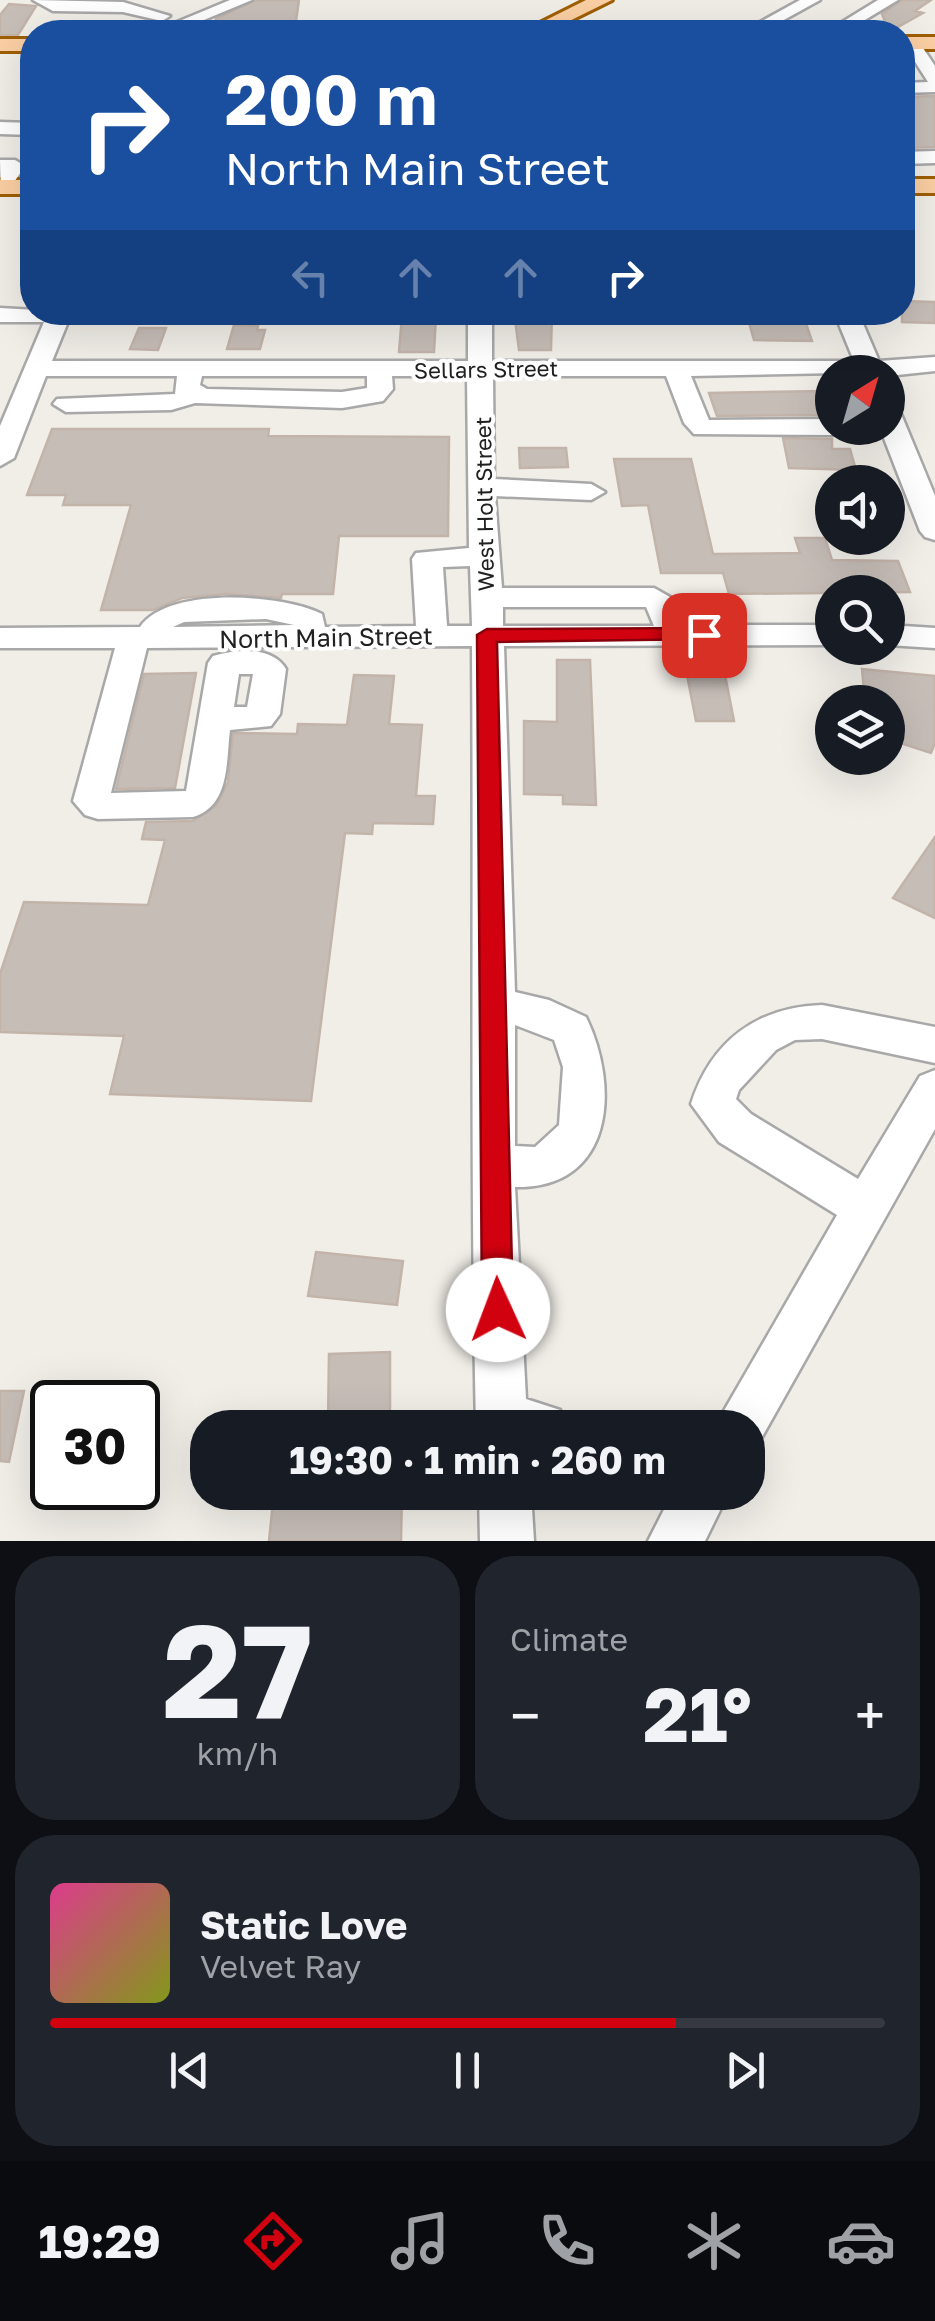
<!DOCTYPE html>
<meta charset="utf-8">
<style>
body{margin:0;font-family:"Golos Text",sans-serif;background:#20242c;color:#f1f3f6;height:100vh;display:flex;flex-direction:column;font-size:38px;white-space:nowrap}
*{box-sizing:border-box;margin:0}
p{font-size:32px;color:#9ea1a6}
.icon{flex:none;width:55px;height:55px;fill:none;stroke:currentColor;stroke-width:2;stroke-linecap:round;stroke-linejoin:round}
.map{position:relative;height:1541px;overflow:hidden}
.panel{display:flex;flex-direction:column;gap:15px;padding:15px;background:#0d0f14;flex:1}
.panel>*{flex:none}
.banner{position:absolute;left:20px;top:20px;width:895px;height:305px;border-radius:40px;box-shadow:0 10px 40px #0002;background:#1a4fa0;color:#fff;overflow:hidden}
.needle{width:65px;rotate:37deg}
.fabs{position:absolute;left:815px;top:355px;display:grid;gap:20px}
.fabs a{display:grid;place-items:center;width:90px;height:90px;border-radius:50%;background:#171b24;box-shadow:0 10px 40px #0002;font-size:50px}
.speed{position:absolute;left:30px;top:1380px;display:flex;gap:20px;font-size:50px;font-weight:700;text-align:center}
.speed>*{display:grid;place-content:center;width:130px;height:130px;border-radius:50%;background:#171b24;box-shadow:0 10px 40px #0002;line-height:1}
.speed .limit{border:5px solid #111;border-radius:15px;background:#fff;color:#111}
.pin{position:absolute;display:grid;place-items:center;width:85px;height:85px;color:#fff;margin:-42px;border-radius:20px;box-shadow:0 5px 15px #0006}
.me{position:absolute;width:110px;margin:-55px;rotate:358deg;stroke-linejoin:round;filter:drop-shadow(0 0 8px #0008)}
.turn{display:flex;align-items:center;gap:35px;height:210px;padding:0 40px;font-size:45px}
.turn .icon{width:130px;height:130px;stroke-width:2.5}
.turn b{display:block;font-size:70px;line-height:85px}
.lanes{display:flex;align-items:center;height:95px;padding:0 40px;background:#0003;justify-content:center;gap:50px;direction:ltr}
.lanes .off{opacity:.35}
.big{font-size:75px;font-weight:700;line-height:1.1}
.panel .tile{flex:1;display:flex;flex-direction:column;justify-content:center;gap:15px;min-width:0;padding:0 35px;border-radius:40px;background:#20242c}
.panel .dial{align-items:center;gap:0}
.dial b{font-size:130px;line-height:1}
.song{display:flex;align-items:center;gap:30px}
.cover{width:120px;height:120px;border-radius:15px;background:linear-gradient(135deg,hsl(330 70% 55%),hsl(70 70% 35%))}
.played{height:10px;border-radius:5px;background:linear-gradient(90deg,#d2010f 75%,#363941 75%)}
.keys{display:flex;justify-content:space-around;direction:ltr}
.heat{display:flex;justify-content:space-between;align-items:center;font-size:55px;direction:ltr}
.panel .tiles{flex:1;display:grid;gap:15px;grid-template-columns:1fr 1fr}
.tile:last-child{grid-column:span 2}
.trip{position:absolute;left:190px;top:1410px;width:575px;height:100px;border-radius:40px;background:#171b24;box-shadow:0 10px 40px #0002;font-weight:700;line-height:100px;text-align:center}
.tabs{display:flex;height:160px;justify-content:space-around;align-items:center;background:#090b0e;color:#9ea1a6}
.tabs .icon{width:70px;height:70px}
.tabs .selected{color:#d2010f}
.tabs b{font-size:45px;color:#f1f3f6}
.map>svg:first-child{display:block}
.building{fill:#c6bdb7;stroke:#c3b4aa;stroke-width:2.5}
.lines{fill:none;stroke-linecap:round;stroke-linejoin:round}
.minor-casing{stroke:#a8a8a8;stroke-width:5}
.major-casing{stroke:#9e5f01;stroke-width:6}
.minor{fill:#fff;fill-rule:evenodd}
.major{fill:#fbcfa3;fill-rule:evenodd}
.route{fill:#d2010f;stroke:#88010a;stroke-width:2.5}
.labels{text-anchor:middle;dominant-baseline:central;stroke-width:8;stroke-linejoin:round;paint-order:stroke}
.far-street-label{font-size:22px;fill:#212121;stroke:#fff}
.street-label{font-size:25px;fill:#212121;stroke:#fff}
</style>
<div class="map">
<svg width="935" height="1541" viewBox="0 0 935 1541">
<rect width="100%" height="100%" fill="#f1eee8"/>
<path class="building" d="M255 0H299L295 28 212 30 216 19Z
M902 0H931L915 11 923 13 889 32 882 14Z
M9 4 36 6 18 35H0V15Z
M935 96V147L902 148V97Z
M902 301 935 302V323L902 322Z
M514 312H552L551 350H519Z
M746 312H802L812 341 754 340Z
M402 316H436L434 352H399Z
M234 325 258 326 257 330H265L260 349H227Z
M139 328H166L158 350 130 349Z
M823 391 832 415 717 416 709 393Z
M52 429H269L268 436 449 437 448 536H339L333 594H282L281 598 226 594 182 598 153 610H101L131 505H63L66 495H27Z
M783 438 832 439V449H850L856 470 789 468Z
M519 448H566L568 467 520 468Z
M614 459H691L713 554 800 553 795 538H825L832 560 898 561 910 592 729 594 723 573H661L648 505 622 506Z
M557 660H590L596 805 563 804V795L524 794V721L557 722Z
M862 669 935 676V743L931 753 888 739V702H865Z
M196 673 175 788 116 789 144 674Z
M354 675 394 676 389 724 422 725 416 796H435L433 824 373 823 372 834 345 833 311 1101 110 1094 124 1036 0 1032V974L24 902 148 905 165 840 142 839 146 822 193 821 216 806 228 782 233 733 297 734 298 724 347 725Z
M687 675H725L734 721H696Z
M935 837V918L893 898Z
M316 1252 403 1261 397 1305 308 1296Z
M390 1352V1421L328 1423 329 1354Z
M0 1391H24L9 1462 0 1461Z
M274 1492H402L401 1541H269Z"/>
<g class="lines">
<g class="minor-casing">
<path id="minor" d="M33 0 123 2 170 16 162 21 123 12 53 11Z
M230 0H252L175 32H153Z
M800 0H820L762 32H742Z
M878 0H898L845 32H826Z
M905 39H917L935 66V92L902 93V83L928 82 903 43Z
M0 122 32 123V135L0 134Z
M935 151V163L902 164V152Z
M0 160H15L25 166 8 191 1 193Z
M0 308 72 312 52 361H468V312H492V361H854L834 312H858L879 361 935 357V371L888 376V372L691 376 709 420 832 419V428H845L832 435 694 434 684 423 666 376H493L494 479 591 484 605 492 591 500 495 496 502 588H654L677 601 685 625H832V645L504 646 515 992 549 1000 586 1017C620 1087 614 1189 515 1187L526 1399 560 1410 567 1428H476C470 1168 474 907 472 646L147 648 111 793 186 791 208 663 213 656C236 649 272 646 286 669L280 714 271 726 230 730C226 763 230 806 193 817L98 819 85 815 73 801 115 648H0V628L140 627C168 586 282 594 322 614L325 627 416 626 412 559 416 553 469 548 467 376H392L393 389 383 401 342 408 195 403 171 410 66 412 53 404 57 399 175 394 177 376H46L14 458 0 466V426L44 322H0ZM202 376H367V388L342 392 207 389 200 385ZM470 566 472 626H447L443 567ZM503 607H646L654 626H503ZM266 619 294 625 173 627 184 622ZM239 674H253L247 707H234ZM515 1025 554 1040 563 1067 559 1125 535 1147 515 1146Z
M888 406 901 414 935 496V540L925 537 920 531 880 428H888Z
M888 625 935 628V648L888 645Z
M822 1005 935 1027V1063L822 1039 795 1040 776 1050 739 1090 736 1099 751 1114 858 1179 920 1076 935 1070V1129L757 1446 748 1450V1428H714L837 1215 719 1142 691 1104C711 1041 757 1007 822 1005Z
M479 1492H531L534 1541H480Z
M673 1492H729L705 1541H648Z"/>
</g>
<g class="major-casing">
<path id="major" d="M586 0H612L547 32H522Z
M902 37H935V49H902Z
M0 39H32V51H0Z
M902 179H935V193H902Z
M0 180H32V194H0Z"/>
</g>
<use href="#minor" class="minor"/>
<use href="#major" class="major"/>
</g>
<path class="route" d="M704 628 711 630 714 635 711 639 497 642 513 1310 509 1321 498 1325 486 1321 482 1310 477 635 487 629Z"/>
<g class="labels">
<g class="far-street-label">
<text transform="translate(486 369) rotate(-1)">Sellars Street</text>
<text transform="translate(484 504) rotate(-91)">West Holt Street</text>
</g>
<g class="street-label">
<text transform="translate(326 637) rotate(-1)">North Main Street</text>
</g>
</g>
</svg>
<div class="fabs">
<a><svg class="needle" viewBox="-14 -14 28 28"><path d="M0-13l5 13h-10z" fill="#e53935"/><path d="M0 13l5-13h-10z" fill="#9ea1a6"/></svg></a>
<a><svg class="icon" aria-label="sound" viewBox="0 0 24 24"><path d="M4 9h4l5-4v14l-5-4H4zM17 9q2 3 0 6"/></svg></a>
<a><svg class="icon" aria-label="search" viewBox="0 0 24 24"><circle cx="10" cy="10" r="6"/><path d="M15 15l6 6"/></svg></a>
<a><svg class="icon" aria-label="layers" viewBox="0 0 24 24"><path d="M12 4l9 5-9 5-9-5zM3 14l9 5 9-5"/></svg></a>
</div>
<div class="speed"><div class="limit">30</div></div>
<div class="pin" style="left:704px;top:635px;background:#d93025"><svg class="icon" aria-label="arrive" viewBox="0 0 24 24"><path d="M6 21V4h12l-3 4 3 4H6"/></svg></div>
<svg class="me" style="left:498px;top:1310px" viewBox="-20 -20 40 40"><circle r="19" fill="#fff"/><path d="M0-13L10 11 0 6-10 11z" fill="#d2010f"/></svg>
<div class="trip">19:30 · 1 min · 260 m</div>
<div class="banner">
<div class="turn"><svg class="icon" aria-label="right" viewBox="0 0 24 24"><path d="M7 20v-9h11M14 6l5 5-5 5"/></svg><div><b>200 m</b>North Main Street</div></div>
<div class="lanes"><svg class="icon off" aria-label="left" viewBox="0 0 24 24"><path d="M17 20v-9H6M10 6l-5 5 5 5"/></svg><svg class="icon off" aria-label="ahead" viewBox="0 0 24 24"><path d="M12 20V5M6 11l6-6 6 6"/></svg><svg class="icon off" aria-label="ahead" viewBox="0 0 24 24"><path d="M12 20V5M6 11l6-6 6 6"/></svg><svg class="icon" aria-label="right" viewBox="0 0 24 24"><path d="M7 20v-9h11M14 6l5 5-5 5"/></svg></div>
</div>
</div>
<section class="panel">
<div class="tiles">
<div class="tile dial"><b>27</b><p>km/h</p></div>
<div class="tile"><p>Climate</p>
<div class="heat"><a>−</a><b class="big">21°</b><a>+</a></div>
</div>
<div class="tile">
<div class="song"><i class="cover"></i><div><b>Static Love</b><p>Velvet Ray</p></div></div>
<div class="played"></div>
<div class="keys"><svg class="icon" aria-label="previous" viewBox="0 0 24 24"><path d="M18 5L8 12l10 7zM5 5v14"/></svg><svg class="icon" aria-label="pause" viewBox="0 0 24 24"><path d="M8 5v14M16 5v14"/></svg><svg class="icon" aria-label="next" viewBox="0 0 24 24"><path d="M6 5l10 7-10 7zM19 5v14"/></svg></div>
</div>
</div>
</section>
<nav class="tabs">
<b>19:29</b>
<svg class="icon selected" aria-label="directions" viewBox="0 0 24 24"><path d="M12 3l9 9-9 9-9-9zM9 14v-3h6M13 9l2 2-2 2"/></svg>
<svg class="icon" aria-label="music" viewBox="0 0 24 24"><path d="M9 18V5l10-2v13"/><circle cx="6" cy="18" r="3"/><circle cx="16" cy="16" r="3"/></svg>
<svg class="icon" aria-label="phone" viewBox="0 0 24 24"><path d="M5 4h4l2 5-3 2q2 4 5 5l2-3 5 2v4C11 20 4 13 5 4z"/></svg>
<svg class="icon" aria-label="climate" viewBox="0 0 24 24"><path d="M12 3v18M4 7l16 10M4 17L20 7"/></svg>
<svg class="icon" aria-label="car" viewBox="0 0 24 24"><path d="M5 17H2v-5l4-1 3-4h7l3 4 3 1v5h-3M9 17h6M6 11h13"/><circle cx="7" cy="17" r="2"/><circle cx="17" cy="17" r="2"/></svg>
</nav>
